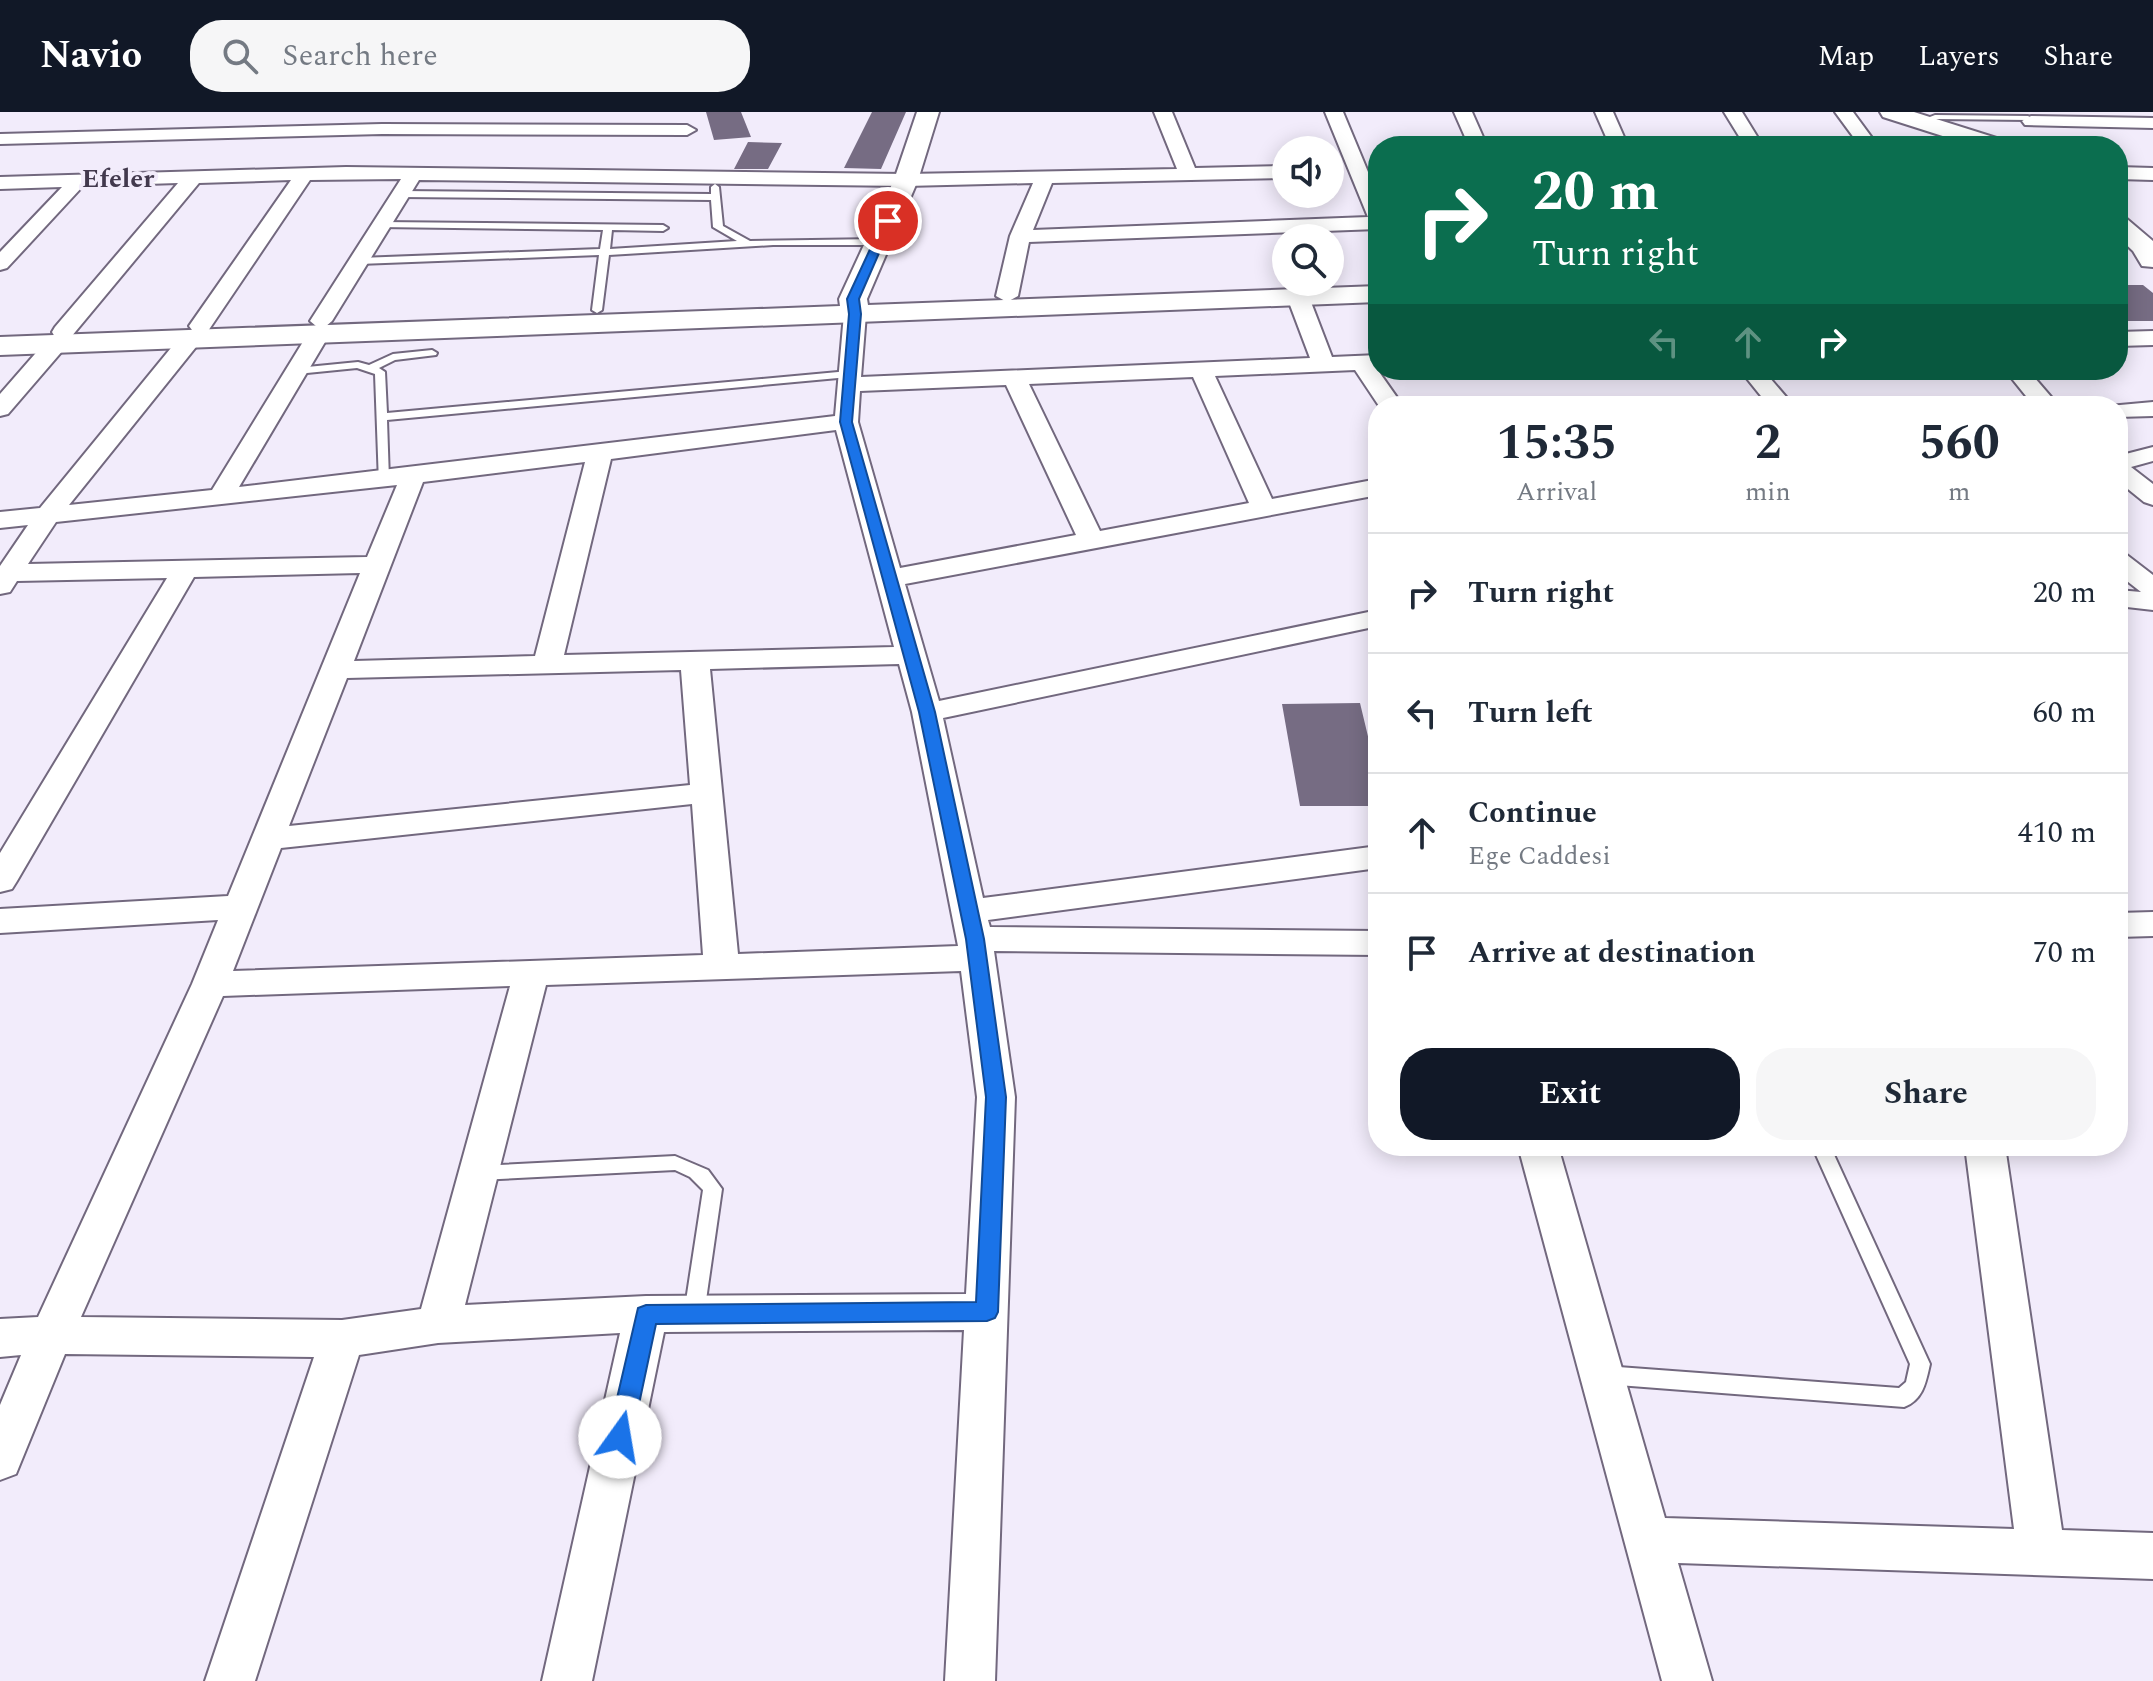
<!DOCTYPE html>
<style>
:root{--surface:#fff;--page:#f6f6f7;--text:#1f2937;--muted:#747a83;--line:#e0e1e3;--accent:#111827}
body{margin:0;font-family:Spectral,serif;background:var(--page);color:var(--text);height:100vh;display:flex;flex-direction:column;font-size:30px;white-space:nowrap}
*{box-sizing:border-box;margin:0}
p{font-size:26px;color:var(--muted)}
.icon{flex:none;width:44px;height:44px;fill:none;stroke:currentColor;stroke-width:2;stroke-linecap:round;stroke-linejoin:round}
.map{position:relative;flex:1;overflow:hidden}
.sheet{position:absolute;left:1368px;top:284px;width:760px;height:760px;display:flex;flex-direction:column;background:var(--surface);border-radius:32px;box-shadow:0 4px 20px #0003}
.sheet>*{flex:none}
.guide{position:absolute;left:1368px;top:24px;width:760px;height:244px;border-radius:32px;box-shadow:0 4px 20px #0003;background:#0b6e4f;color:#fff;overflow:hidden}
.fabs{position:absolute;left:1272px;top:24px;display:grid;gap:16px}
.fabs a{display:grid;place-items:center;width:72px;height:72px;border-radius:50%;background:var(--surface);box-shadow:0 4px 20px #0003;font-size:40px}
.pin{position:absolute;display:grid;place-items:center;width:68px;height:68px;color:#fff;margin:-34px;border:4px solid #fff;border-radius:50%;box-shadow:0 2px 8px #0007}
.me{position:absolute;width:88px;margin:-44px;rotate:13deg;stroke-linejoin:round;filter:drop-shadow(0 0 6px #0008)}
.turn{display:flex;align-items:center;gap:28px;height:168px;padding:0 32px;font-size:36px}
.turn .icon{width:104px;height:104px;stroke-width:2.5}
.turn b{display:block;font-size:56px;line-height:68px}
.lanes{display:flex;align-items:center;height:76px;padding:0 32px;background:#0003;justify-content:center;gap:40px;direction:ltr}
.lanes .off{opacity:.35}
.eta{display:flex;justify-content:space-evenly;align-items:center;height:136px;text-align:center}
.eta b{font-size:48px;font-weight:700;line-height:56px}
.cta{display:flex;gap:16px;margin-top:auto;padding:16px 32px}
.cta a{flex:1;height:92px;border-radius:32px;background:var(--accent);color:#fff;font-size:32px;font-weight:700;line-height:92px;text-align:center}
.cta a+a{background:var(--page);color:var(--text)}
ul{padding:0;list-style:none}
li{display:flex;align-items:center;gap:24px;height:120px;padding:0 32px;border-top:2px solid var(--line)}
li div{flex:1}
li b{display:block;font-size:30px}
li em{font-style:normal}
header{display:flex;align-items:center;gap:48px;box-sizing:border-box;height:112px;padding:0 40px;background:var(--accent);color:#fff}
header strong{font-size:38px}
nav{display:flex;gap:44px;margin-inline-start:auto;font-size:28px}
.search{width:560px;height:72px;background:var(--page);display:flex;align-items:center;gap:20px;box-sizing:border-box;padding:0 28px;border-radius:32px;color:var(--muted);font-size:30px}
.map>svg:first-child{display:block}
.building{fill:#766c83}
.lines{fill:none;stroke-linecap:round;stroke-linejoin:round}
.lane-casing{stroke:#72687e;stroke-width:4}
.street-casing{stroke:#72687e;stroke-width:4}
.secondary-casing{stroke:#72687e;stroke-width:4}
.lane{fill:#fff;fill-rule:evenodd}
.street{fill:#fff;fill-rule:evenodd}
.secondary{fill:#fff;fill-rule:evenodd}
.route{fill:#1a73e8;stroke:#114b97;stroke-width:2}
.labels{text-anchor:middle;stroke-width:8;stroke-linejoin:round;paint-order:stroke}
.far-district-label{font-size:26px;font-weight:bold;fill:#42394d;stroke:#f2ecfb}
</style>
<header>
<strong>Navio</strong>
<div class="search"><svg class="icon" aria-label="search" viewBox="0 0 24 24"><circle cx="10" cy="10" r="6"/><path d="M15 15l6 6"/></svg>Search here</div>
<nav><a>Map</a><a>Layers</a><a>Share</a></nav>
</header>
<div class="map">
<svg width="2153" height="1569" viewBox="0 0 2153 1569">
<rect width="100%" height="100%" fill="#f2ecfb"/>
<path class="building" d="M706,0h35l10,25 -37,3z
M872,0h34l-25,57 -37,-1z
M748,30l34,1 -14,26h-34z
M2118,173h25l10,8v28h-35z
M1360,591l18,75v28h-78l-18,-102z"/>
<g class="lines">
<g class="lane-casing">
<path id="lane" d="M1935,3l93,1 4,2 -4,2 -92,-1 -15,5 -4,-2z
M715,72l4,3 4,39 27,15 128,-2 5,3 -5,3h-105l-164,10 -7,55 -5,3 -5,-3 7,-55 -240,9 -5,-3 5,-3 241,-9 3,-19 -224,-3v-4l3,-1 281,3 5,3 -5,3 -51,-1 -2,19 127,-8 -24,-14 -2,-27 -310,-3 -4,-3 4,-3 310,3v-7z
M432,238l5,3 -1,2 -41,5 -16,8 6,4 2,41 462,-42 5,3 -5,3 -462,43 2,60 -2,3h-8l-4,-109 -18,-6 -60,6 -5,-3 5,-3 61,-6 11,3 24,-11z
M1812,1034h18l100,218c-4,18 -7,36 -26,43l-299,-23 -7,-3 -3,-6 3,-6 7,-3 294,22 7,-6 4,-18z
M675,1044l33,14 14,19 -18,125 -3,6 -7,3 -7,-3 -3,-6 19,-124 -13,-13 -15,-7 -196,10 -7,-2 -2,-5 2,-5 7,-2z"/>
</g>
<g class="street-casing">
<path id="street" d="M1154,0h18l23,56 91,-2v12l-234,5 -19,47 335,-13 -43,-105h18l35,84v33l-349,13 -11,54 -11,6 -11,-6 14,-60 23,-53 -127,3 -487,-6 -87,141 -7,6 6,5 -92,155 596,-71 9,-102 11,-6 11,6 -5,63 449,-19 -23,-61 11,-6 11,6 23,60 46,-2 -1,14 26,37h-24l-24,-36 -140,6 57,123 106,-20v16l-473,89 34,117 439,-91v16l-435,92 40,180 395,-52v22l-390,52 2,7 388,4v24l-384,-4 21,146 -20,584h-50l19,-351 -300,2 -72,349h-50l78,-348 -182,10 -79,12 -104,326h-50l109,-324 -249,-3 -49,120 -16,6v-75l21,-50 -21,2v-38l38,-2 154,-333 26,-64 -218,13v-24l228,-13 132,-323 -166,4 -177,304 -5,8 -12,3v-39l167,-275 -150,3 -7,11 -10,2v-28l28,-41 -28,3v-16l40,-4 144,-176 8,-2 -3,-4 102,-146 -92,3 -128,154h-16l-3,-5 3,-5 123,-144 -95,3 -76,82 -7,2v-18l62,-65 -62,2v-12l346,-10 560,7 271,-5zM401,67l-91,142 6,5 -7,6 -97,158 -143,15 131,-163 3,-5 -3,-4 8,-2 102,-151zM1193,265l56,126 -149,28 -71,-147zM1006,273l70,150 -176,33 -42,-146 2,-31zM836,318l58,217 -330,8 47,-196zM585,350l-50,194 -181,5 69,-179zM397,373l-30,72 -339,7 28,-42zM899,552l13,48 46,234 -220,8 -28,-285zM681,558l9,115 -401,41 58,-148zM692,692l11,151 -470,16 48,-123zM961,859l16,126 -11,197 -320,2 -181,9 81,-320zM510,874l-89,323 -79,11 -261,-3 142,-321z
M1454,0h18l15,34h-18z
M1595,0h18l15,34h-18z
M1724,0h18l21,34h-18z
M1835,0h18l25,34h-18z
M2031,4l122,2v10l-128,-3 -3,-4z
M382,12l305,1 9,5 -9,5 -305,-1 -382,10v-10z
M2118,55l35,1v12l-35,-1z
M2153,219v14l-35,1v-14z
M56,225l8,2 3,5 -3,5 -56,65 -8,2v-22l48,-55z
M1740,258h23l31,36h-25z
M2005,258h23l31,36h-25z
M2153,290v14l-35,1v-11h-9z
M2153,335v14l-22,6 22,17v21l-9,-3 -26,-21v-25z
M2118,441l9,2 26,20v35l-35,-4v-16l23,2 -23,-18z
M2153,800v24l-35,1v-24z
M1518,1034h40l107,372 349,11 -49,-383h40l57,384 91,3v46l-475,-16 34,118h-50z"/>
</g>
<g class="secondary-casing">
<path id="secondary" d="M917,0h22l-21,68 -51,119 1,6 510,-19v16l-1378,53v-18l840,-31 -1,-7 55,-119z
M1880,0h34l92,29 4,5h-36l-91,-29z
M2118,104l9,3 26,22v26l-11,-1 -9,-15 -15,-14z"/>
</g>
<use href="#lane" class="lane"/>
<use href="#street" class="street"/>
<use href="#secondary" class="secondary"/>
</g>
<path class="route" d="M884,107l9,2 -34,78 2,15 -9,108 83,290 49,227 22,158 -8,215 -3,6 -8,3 -331,3 -24,113 -4,7 -8,3 -9,-3 -3,-7 30,-129 8,-3 330,-3 10,-205 -20,-158 -47,-227 -79,-290 9,-108 -2,-15z"/>
<g class="labels">
<g class="far-district-label">
<text x="118" y="75">Efeler</text>
</g>
</g>
</svg>
<div class="fabs">
<a><svg class="icon" aria-label="sound" viewBox="0 0 24 24"><path d="M4 9h4l5-4v14l-5-4H4zM17 9q2 3 0 6"/></svg></a>
<a><svg class="icon" aria-label="search" viewBox="0 0 24 24"><circle cx="10" cy="10" r="6"/><path d="M15 15l6 6"/></svg></a>
</div>
<div class="pin" style="left:888px;top:109px;background:#d93025"><svg class="icon" aria-label="arrive" viewBox="0 0 24 24"><path d="M6 21V4h12l-3 4 3 4H6"/></svg></div>
<svg class="me" style="left:620px;top:1325px" viewBox="-20 -20 40 40"><circle r="19" fill="#fff"/><path d="M0-13L10 11 0 6-10 11z" fill="#1a73e8"/></svg>
<div class="guide">
<div class="turn"><svg class="icon" aria-label="right" viewBox="0 0 24 24"><path d="M7 20v-9h11M14 6l5 5-5 5"/></svg><div><b>20 m</b>Turn right</div></div>
<div class="lanes"><svg class="icon off" aria-label="left" viewBox="0 0 24 24"><path d="M17 20v-9H6M10 6l-5 5 5 5"/></svg><svg class="icon off" aria-label="ahead" viewBox="0 0 24 24"><path d="M12 20V5M6 11l6-6 6 6"/></svg><svg class="icon" aria-label="right" viewBox="0 0 24 24"><path d="M7 20v-9h11M14 6l5 5-5 5"/></svg></div>
</div>
<section class="sheet">
<div class="eta">
<div><b>15:35</b><p>Arrival</p></div>
<div><b>2</b><p>min</p></div>
<div><b>560</b><p>m</p></div>
</div>
<ul>
<li><svg class="icon" aria-label="right" viewBox="0 0 24 24"><path d="M7 20v-9h11M14 6l5 5-5 5"/></svg><div><b>Turn right</b></div><em>20 m</em></li>
<li><svg class="icon" aria-label="left" viewBox="0 0 24 24"><path d="M17 20v-9H6M10 6l-5 5 5 5"/></svg><div><b>Turn left</b></div><em>60 m</em></li>
<li><svg class="icon" aria-label="ahead" viewBox="0 0 24 24"><path d="M12 20V5M6 11l6-6 6 6"/></svg><div><b>Continue</b><p>Ege Caddesi</p></div><em>410 m</em></li>
<li><svg class="icon" aria-label="arrive" viewBox="0 0 24 24"><path d="M6 21V4h12l-3 4 3 4H6"/></svg><div><b>Arrive at destination</b></div><em>70 m</em></li>
</ul>
<div class="cta"><a>Exit</a><a>Share</a></div>
</section>
</div>
